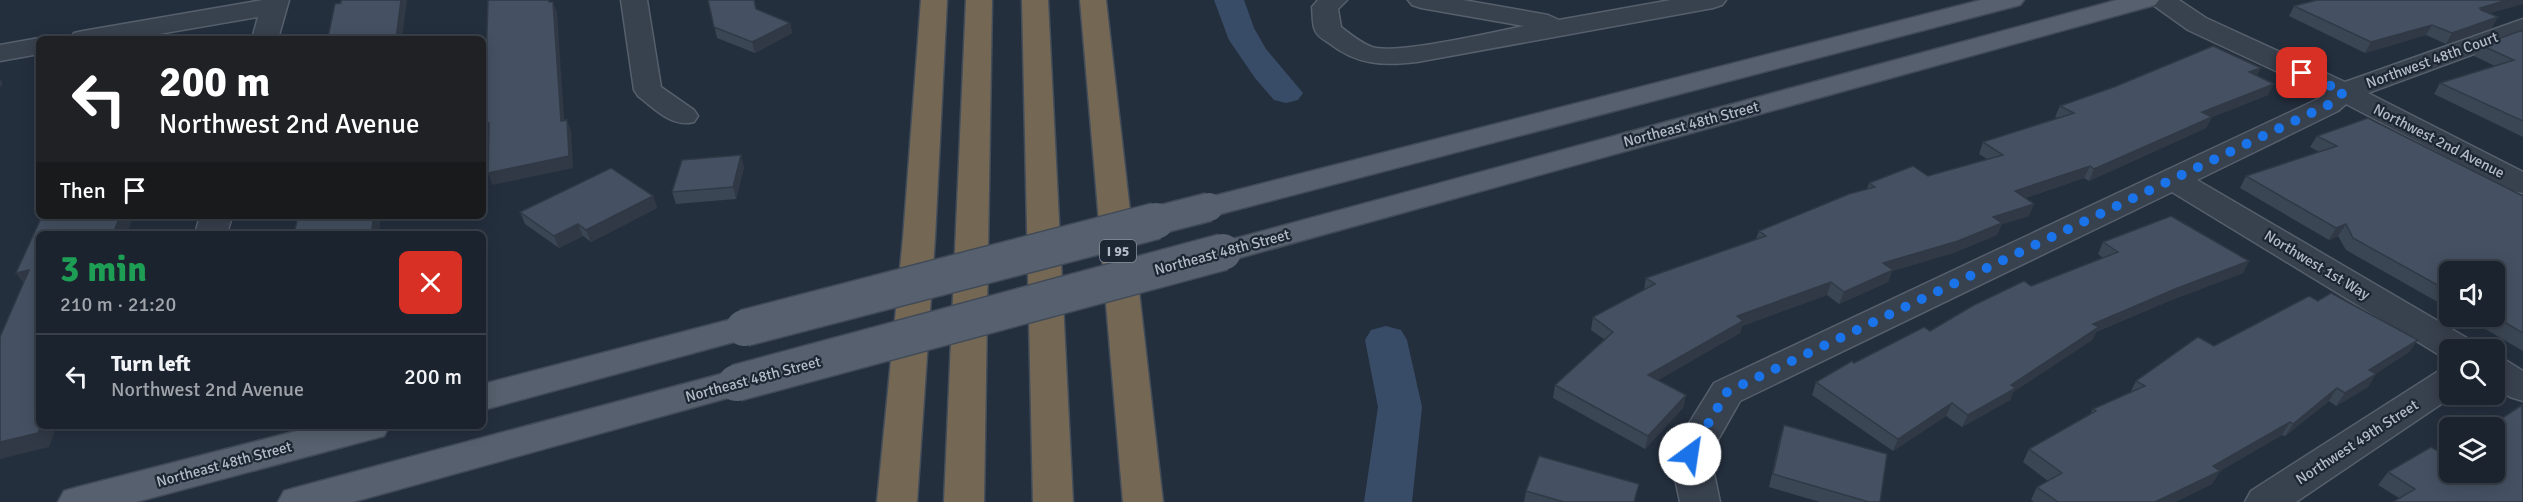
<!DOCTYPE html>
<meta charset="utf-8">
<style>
:root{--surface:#1b232e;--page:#282f3a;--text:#f1f3f6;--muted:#a0a4aa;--line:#39404a}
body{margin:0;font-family:Signika,sans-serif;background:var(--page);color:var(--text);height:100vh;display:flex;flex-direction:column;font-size:22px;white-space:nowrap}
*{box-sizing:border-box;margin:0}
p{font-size:20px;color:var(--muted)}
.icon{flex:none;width:33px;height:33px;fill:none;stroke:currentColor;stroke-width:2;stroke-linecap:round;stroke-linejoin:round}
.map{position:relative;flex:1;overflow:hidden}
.sheet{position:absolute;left:36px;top:231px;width:450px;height:198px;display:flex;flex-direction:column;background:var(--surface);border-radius:9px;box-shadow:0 3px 15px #0003,0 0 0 2px var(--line)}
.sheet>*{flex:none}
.hud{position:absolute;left:36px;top:36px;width:450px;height:183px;border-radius:9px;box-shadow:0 3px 15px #0003,0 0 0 2px var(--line);background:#202124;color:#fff;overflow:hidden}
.tools{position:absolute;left:2439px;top:261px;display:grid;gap:12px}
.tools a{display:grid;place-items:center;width:66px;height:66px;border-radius:9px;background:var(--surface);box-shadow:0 3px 15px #0003,0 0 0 2px var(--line);font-size:30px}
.pin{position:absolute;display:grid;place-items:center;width:51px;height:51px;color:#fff;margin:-26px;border-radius:12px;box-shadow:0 3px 9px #0006}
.me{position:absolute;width:66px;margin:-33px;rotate:31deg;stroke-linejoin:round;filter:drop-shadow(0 0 4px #0008)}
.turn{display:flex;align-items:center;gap:21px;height:126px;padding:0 24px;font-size:27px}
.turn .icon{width:78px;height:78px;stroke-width:2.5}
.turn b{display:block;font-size:42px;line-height:51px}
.then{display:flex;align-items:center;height:57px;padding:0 24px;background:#0003;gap:12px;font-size:22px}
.round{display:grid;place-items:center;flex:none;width:63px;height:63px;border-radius:9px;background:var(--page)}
.summary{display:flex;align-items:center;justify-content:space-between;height:102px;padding:0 24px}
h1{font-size:36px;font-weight:700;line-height:45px;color:#1e9e55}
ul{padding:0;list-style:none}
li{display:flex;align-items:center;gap:18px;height:84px;padding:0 24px;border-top:2px solid var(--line)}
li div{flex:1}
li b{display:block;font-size:22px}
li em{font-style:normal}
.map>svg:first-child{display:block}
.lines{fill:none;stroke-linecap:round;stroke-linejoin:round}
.canal{fill:#394c67;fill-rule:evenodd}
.minor-casing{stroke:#565f6c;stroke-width:3}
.major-casing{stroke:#414a57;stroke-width:3}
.highway-casing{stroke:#434c59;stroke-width:3}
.minor{fill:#38414e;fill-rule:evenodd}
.major{fill:#56606e;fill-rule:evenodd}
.highway{fill:#746855;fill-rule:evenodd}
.major-bridge-far1-casing{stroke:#414a57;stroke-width:31;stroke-linecap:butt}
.major-bridge-casing{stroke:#414a57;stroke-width:39;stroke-linecap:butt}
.major-bridge-far1{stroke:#56606e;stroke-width:28}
.major-bridge{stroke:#56606e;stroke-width:36}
.wall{fill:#3b4654}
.shaded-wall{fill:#303945}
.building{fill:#455162;stroke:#303945;stroke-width:1.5}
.route{stroke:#1a73e8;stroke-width:10;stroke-dasharray:0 18}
.labels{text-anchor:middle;stroke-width:4.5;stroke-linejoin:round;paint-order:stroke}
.shield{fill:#1d2633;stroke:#878f9c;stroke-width:1.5}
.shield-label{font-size:14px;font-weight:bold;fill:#b4bcc9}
.street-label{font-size:15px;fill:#b4bcc9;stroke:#1d2633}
</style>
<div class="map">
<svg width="2523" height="502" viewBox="0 0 2523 502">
<rect width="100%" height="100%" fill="#242f3e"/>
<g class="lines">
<path class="canal" d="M1214,0h30l10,28 12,21 37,44 -5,7 -12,3 -12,-3 -19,-22 -26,-38z
M1386,326l15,4 6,10 15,67 -10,95h-48l14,-95 -13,-67 6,-10z"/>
<g class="minor-casing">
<path id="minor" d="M263,0h26l-11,39h-26l6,-22 -128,22h-60l4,-6 9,-2z
M621,0h26l14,87 33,23 4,6 -4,6c-22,6 -39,-13 -56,-26l-4,-6z
M1318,0h29l-9,9 3,18c9,7 20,16 31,20 24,8 122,-15 152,-21l-103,-18 -9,-3 -4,-5h55l85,15 11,5 112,-20h55l-4,5 -9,3 -296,54c-34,4 -60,3 -88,-19 -5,-3 -12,-7 -14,-13 -3,-6 -2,-16 -3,-23z
M2149,0h30l27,18 139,64 178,-63v17l-155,57 155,79v21l-11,-2 -166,-87 -8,7 -141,69 275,161 5,9h-27v9h-4l-274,-167 -432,209 -30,53 10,48h-40l-10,-48 44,-71 604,-284 7,-5 -137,-64 -35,-25z
M39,38l4,1h-4v15l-39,7v-16z
M200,216h32l-5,18h-32z
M2494,358l13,3 16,10v30l-13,-4 -16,-10z
M2450,368v26h6l-160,108h-51l6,-11 186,-119z"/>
</g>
<g class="major-casing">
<path id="major" d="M1981,0h43l-4,5 -800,209 -11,2 -11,-2 -5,-7 5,-7z
M2117,0h42l-4,5 -920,254 -12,3 -12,-3 -5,-7 5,-7z
M744,316l12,4 6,8 -6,8 -273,74v-26z
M736,370l13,4 6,9 -6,9 -396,110h-75l6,-11 14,-4z
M316,426h73l-5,10 -248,66h-78l6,-11 14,-4z"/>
</g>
<g class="highway-casing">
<path id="highway" d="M921,0h26l-12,238 -18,264h-40l26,-264z
M966,0h26l-8,502h-40z
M1022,0h26l25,502h-40z
M1080,0h26l57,502h-40z"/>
</g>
<use href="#minor" class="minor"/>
<use href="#major" class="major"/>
<use href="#highway" class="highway"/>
<g class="major-bridge-far1-casing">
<path id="major-bridge-far1" d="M1150,222l59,-15"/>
</g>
<g class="major-bridge-casing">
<path id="major-bridge" d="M744,328l412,-107
M736,383l487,-131"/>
</g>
<use href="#major-bridge-far1" class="major-bridge-far1"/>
<use href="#major-bridge" class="major-bridge"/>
</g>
<path class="wall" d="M708,0l48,9 34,14 2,10 -37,20 -38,-15z
M2523,4l-34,9 3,15 -46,16 -20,-9 -61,18 -76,-37 5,-10z
M2523,30v107l-89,-43 6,-11 55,-17 -21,-10 7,-11z
M2257,76l11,19 -56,22 -6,11 -117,53 -5,-3 -59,20 4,18 -27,8 -5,11 -44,18 -61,18 -4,11 -49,22 -12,-9 -85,31 -2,7 -82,47 28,15 -3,13 -38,41 -92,-51 2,-13 50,-45 -14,-10 2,-13 51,-27 2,-12 110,-39 3,-8 108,-42 2,-6 59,-7 59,-17 -8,-5 4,-12 75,-24 -3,-1 5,-11z
M2317,136l206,60v155l-60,-35h31l-44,-44v37l-104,-59 -8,-14 -9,4 -89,-52 6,-12 73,-24 -9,-5z
M744,167l-8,32 -60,5 -4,-12z
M653,196l4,12 -66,34 -8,-6 -24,12 -34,-24 -5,-12z
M2103,242l146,19 -6,12 -74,28 -73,31 -4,8 -79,52 -3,8 -48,27 -16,-11 -53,35 -81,-56 4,-13 38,-19 76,-32 101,-45 72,-28 -5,-4z
M2214,346l195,6 -34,22 -7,13 -32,19 -7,-5 -44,35 -3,-1 -62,36 -8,13 -37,18h-141l-3,-2 6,-13 11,-6 -25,-19 6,-13 61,-35 3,-5 37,-16 6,-12z
M1784,425l96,77h-60l-51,-15 11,-49z
M2445,455l78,47 -124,-4 -21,-13 10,-13z
M1526,491l109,11h-111z"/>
<path class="shaded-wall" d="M401,0h6l-5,39h-6z
M2507,0h16v4l-44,12 1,-8z
M553,2l4,10 8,120 -4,-11z
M2498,17l-6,11 -46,16 6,-11z
M790,23l2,10 -37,20 -3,-11z
M2432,25l-6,10 -61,18 6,-11z
M2261,68l-6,11 -6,-7z
M0,79l3,4 -3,5z
M2274,84l-6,11 -56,22 -6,11 -117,53 5,-12 108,-57z
M567,120l4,11 2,37 -81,17 -4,-12z
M489,123l4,12 -8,1 -2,-4v-8z
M741,155l3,12 -8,32 -3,-12z
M2090,166l-6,12 -74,25 5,-12z
M653,196l4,12 -66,34 -5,-12z
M2034,204l-5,12 -27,8 -5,11 -44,18 -61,18 -4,11 -49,22 5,-12 39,-29 110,-46z
M120,216h14l-7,18h-14z
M374,216h7l-2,18h-8z
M578,224l5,12 -24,12 -5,-12z
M2346,224l-8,12 -9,4 7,-12z
M2249,261l-6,12 -74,28 -73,31 -4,8 -79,52 -3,8 -48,27 6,-12 43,-30 82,-61 82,-35z
M29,270l-3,17 -10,-14z
M1831,282l-4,13 -85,31 -2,7 -95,55 3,-13 89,-59z
M2418,340l-9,12 -48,31 8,-13z
M2376,374l-8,13 -32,19 9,-13z
M2337,388l-8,13 -44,35 8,-12z
M1686,395l-3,13 -38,41 3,-13z
M1952,403l-6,13 -53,35 5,-12z
M2290,422l-8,13 -67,39 5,-3 -8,13 -37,18h-20l58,-36z
M41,426h16l-8,21 -49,12v-17z"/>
<path class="building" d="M341,0h60l-5,39h-64v-3l-4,1 7,-33 6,-1z
M488,0h61v2h4l8,119 6,-1 2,36 -81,17 1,-50 -6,1v-61l3,-1z
M708,0h46l2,9 34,14 -38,19 -38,-15z
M2317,0h190l-27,8 3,1 -2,1 17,7 -46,16 -20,-8 -61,17 -77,-36z
M2523,30v91l-83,-38 74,-23 -33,-15z
M2213,46l48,22 -12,4 25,12 -72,28 10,5 -118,52 -4,-3 -75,25 19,13 -41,13 9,6 -44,18 -75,22 10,7 -49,22 -13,-10 -94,34 6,5 -95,54 38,20 -38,41 -93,-51 58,-53 -20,-15 62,-33 -9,-6 120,-42 -7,-5 90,-37 26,-7 -6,-4 44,-17 15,10 75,-21 -20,-13 91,-29 -14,-7 54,-19z
M2368,118l155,78v137l-29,-17v-44h-44v20l-97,-54 -7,-14 -10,4 -90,-52 91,-30 -20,-10z
M741,155l-8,32 -61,5 10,-32z
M611,168l42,28 -67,34 -8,-6 -24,12 -34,-24z
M42,216h78l-7,18h-74v192h2l-3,7 -38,9v-105l29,-67 -13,3z
M298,216h76l-3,18h-77z
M2171,216l78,45 -74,28 -82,35 6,3 -88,58 5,3 -48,27 -16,-12 -54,36 -82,-57 36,-21 2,2 70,-36 6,4 44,-26 50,-24 7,5 87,-34 -15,-10z
M2331,293l87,47 -49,30 7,4 -31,19 -8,-5 -44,36 -3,-2 -77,44 7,5 -65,31h-97l-21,-15 25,-14 -33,-24 67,-38 -3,-2 52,-23 -9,-5 62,-44 16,9 95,-50 9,5z
M2522,405l1,97h-130l22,-13 -27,-17 43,-25 14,8 5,-3v20h44v-44h-7z
M1784,425l103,29 -7,48h-11l-96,-28z
M1539,456l100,28 -5,18h-70l-38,-11z"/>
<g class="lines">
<path class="route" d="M1690,454l37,-62 601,-287 16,-13 -42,-19"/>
</g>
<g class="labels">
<rect class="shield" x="1100" y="240" width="36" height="22" rx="4.5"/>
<g class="shield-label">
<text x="1118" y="256">I 95</text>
</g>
<g class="street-label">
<text transform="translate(2432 60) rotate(-20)" y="5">Northwest 48th Court</text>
<text transform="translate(1691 124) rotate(-15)" y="5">Northeast 48th Street</text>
<text transform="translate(2439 141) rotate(27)" y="5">Northwest 2nd Avenue</text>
<text transform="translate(1222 252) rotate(-15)" y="5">Northeast 48th Street</text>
<text transform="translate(2317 265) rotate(31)" y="5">Northwest 1st Way</text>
<text transform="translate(753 379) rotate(-15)" y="5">Northeast 48th Street</text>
<text transform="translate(2357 442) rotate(-33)" y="5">Northwest 49th Street</text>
<text transform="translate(224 464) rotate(-15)" y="5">Northeast 48th Street</text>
</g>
</g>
</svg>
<div class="tools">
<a><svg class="icon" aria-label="sound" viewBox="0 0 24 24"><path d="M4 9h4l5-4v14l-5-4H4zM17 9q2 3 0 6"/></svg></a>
<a><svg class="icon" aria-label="search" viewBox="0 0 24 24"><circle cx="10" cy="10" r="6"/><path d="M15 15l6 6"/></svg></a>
<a><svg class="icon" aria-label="layers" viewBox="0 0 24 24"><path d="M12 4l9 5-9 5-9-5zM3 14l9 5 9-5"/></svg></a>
</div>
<div class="pin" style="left:2302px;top:73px;background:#d93025"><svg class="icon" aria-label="arrive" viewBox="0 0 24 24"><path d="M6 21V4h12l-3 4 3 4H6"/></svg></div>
<svg class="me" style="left:1690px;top:454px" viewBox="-20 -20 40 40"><circle r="19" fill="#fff"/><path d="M0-13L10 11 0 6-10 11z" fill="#1a73e8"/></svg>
<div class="hud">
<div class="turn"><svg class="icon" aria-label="left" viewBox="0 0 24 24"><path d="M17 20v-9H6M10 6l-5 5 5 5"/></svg><div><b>200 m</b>Northwest 2nd Avenue</div></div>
<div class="then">Then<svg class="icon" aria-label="arrive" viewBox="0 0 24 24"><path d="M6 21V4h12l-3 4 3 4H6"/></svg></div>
</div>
<section class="sheet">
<div class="summary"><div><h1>3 min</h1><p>210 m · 21:20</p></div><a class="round" style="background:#d93025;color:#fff"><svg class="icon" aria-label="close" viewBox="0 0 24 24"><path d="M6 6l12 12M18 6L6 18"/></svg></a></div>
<ul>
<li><svg class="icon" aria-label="left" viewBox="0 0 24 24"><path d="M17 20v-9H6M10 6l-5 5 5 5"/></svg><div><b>Turn left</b><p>Northwest 2nd Avenue</p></div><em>200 m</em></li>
</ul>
</section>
</div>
